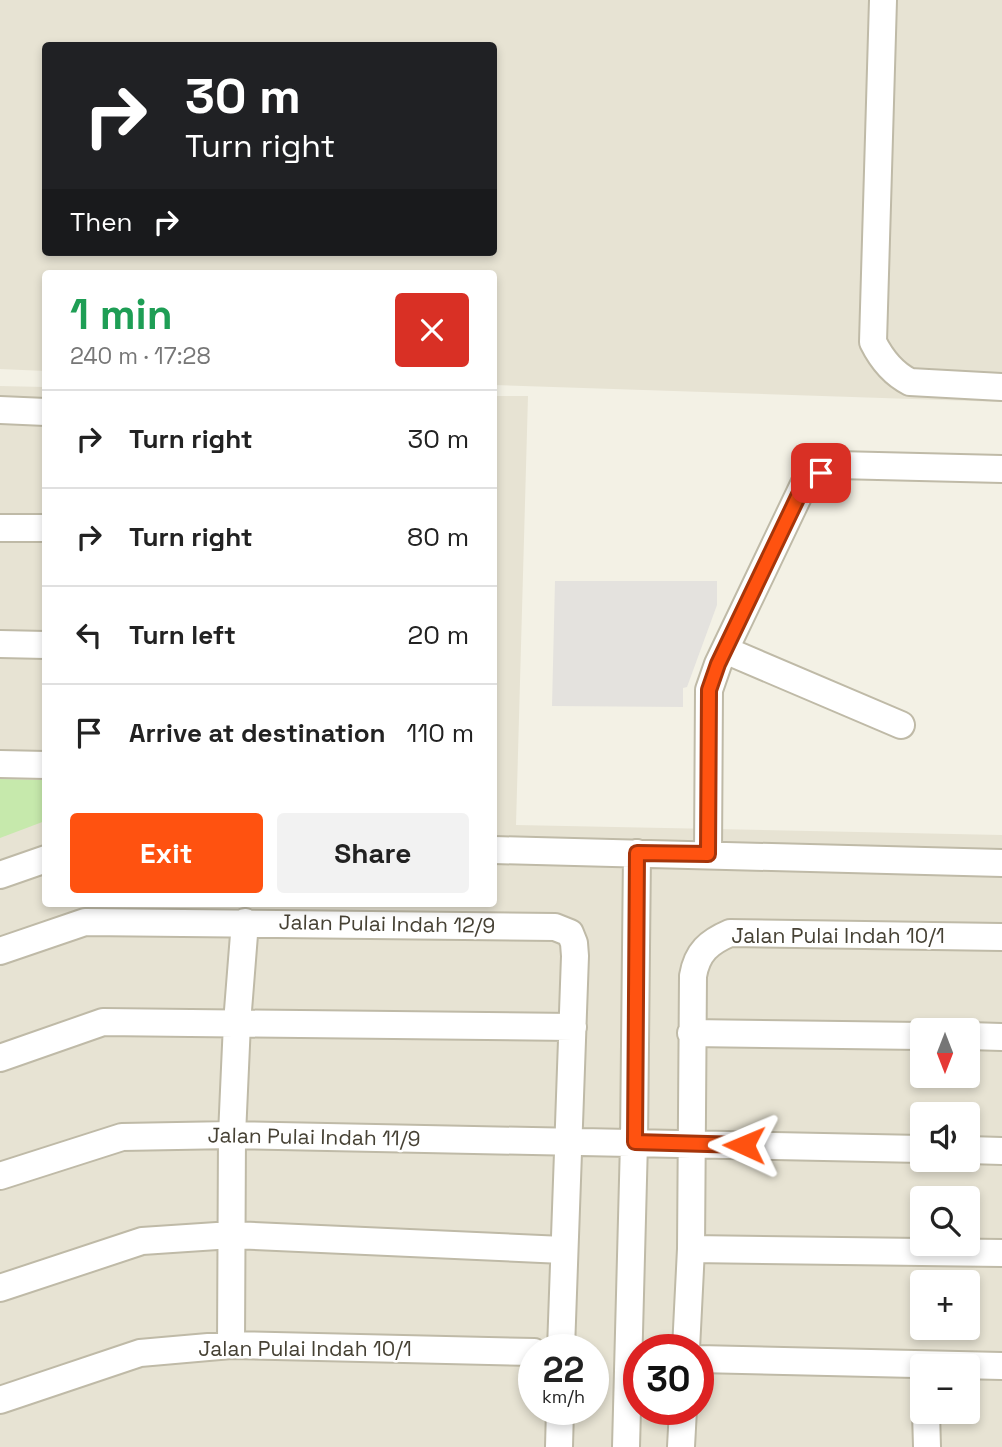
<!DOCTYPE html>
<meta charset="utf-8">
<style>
:root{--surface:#fff;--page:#f2f2f2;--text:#222;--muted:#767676;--line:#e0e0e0;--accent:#ff5210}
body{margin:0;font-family:"Space Grotesk",sans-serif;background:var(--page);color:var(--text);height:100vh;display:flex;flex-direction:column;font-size:26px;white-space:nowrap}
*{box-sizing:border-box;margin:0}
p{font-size:23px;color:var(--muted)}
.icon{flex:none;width:38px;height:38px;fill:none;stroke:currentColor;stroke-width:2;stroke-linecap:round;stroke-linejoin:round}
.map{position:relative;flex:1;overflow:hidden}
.panel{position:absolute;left:42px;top:270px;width:455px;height:637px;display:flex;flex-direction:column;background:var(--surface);border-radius:7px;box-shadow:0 4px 10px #0003}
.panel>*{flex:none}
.top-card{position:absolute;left:42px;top:42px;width:455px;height:214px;border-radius:7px;box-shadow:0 4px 10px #0003;background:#202124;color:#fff;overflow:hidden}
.needle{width:46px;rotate:180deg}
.fabs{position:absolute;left:910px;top:1018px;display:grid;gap:14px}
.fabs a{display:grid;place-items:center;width:70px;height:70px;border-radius:7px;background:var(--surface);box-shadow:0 4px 10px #0003;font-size:35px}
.speed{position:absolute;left:518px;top:1334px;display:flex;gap:14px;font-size:35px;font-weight:700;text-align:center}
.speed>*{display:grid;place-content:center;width:91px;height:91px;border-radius:50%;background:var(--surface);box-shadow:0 4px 10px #0003;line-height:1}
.speed small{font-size:18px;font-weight:400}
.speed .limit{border:10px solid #d22;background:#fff;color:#111}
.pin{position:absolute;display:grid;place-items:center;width:60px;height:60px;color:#fff;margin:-30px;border-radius:14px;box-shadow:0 4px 10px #0006}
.me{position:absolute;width:77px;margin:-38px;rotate:271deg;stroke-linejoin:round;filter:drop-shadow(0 0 5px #0008)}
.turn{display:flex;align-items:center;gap:24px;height:147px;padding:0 28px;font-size:32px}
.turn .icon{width:91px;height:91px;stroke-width:2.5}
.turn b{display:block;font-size:49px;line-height:60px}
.then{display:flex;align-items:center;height:66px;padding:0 28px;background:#0003;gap:14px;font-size:26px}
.round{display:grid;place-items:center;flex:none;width:74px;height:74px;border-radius:7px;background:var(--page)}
.head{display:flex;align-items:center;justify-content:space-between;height:119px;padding:0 28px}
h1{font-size:42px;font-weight:700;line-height:52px;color:#1e9e55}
.primary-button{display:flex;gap:14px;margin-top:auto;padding:14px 28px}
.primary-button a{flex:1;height:80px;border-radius:7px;background:var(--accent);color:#fff;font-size:28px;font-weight:700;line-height:80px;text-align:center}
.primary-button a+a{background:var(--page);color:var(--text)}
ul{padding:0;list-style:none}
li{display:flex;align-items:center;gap:21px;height:98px;padding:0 28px;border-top:2px solid var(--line)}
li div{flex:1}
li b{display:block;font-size:26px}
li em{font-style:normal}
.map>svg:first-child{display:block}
.residential{fill:#e7e3d3;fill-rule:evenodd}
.green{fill:#c6e9ac}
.parking{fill:#e4e2de}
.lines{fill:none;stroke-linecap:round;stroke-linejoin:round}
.minor-casing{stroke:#bfbaa7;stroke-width:30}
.minor{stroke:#fff;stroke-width:26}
.route-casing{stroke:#a6350a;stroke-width:18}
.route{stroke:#ff5210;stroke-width:12}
.labels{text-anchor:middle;stroke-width:5;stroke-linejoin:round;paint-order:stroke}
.street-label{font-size:21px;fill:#464134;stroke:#fff}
</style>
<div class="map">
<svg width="1002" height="1447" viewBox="0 0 1002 1447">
<rect width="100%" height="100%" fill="#f3f1e5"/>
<path class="residential" d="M0,0h1002v402l-508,-17v-112h-448l-1,98 -45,-2zM46,46h448v206h-448z
M0,386l45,1 1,516h448v-507h34l-12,429 486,10v612h-1002zM922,1031h46v45h-46zM922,1115h46v45h-46zM922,1199h46v45h-46zM922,1283h46v45h-46zM534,1349h59v60h-59zM639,1349h59v60h-59zM922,1367h46v45h-46z"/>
<path class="green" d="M0,779l45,1v41l-45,17z"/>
<path class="parking" d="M555,581h162v24l-30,82 -4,1v19l-131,-1z"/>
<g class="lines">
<g class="minor-casing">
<path id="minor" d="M883,0l-10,342c8,16 21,32 37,40l92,5
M0,410l46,2
M0,528h46
M0,644l46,1
M725,650l176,75
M0,764l46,1
M494,850l508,13
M708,854l1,-164 9,-26 88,-184 31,-15 165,4
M0,875l46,-16
M0,951l85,-29 470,5 15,6 4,10 1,13 -14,393
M691,1033l231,3
M968,1036l34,1
M0,1058l103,-36 470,5
M968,1150l34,1
M0,1176l122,-39 110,-2 690,14
M691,1249l311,4
M0,1288l142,-47 90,-6 331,15
M231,1345l1,-210 5,-112 8,-101
M686,1349l5,-100 2,-273c4,-24 16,-34 37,-43l272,4
M698,1359l304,7
M0,1400l140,-47 91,-8 303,7
M926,1412l1,35
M559,1447l1,-38
M626,1447l8,-305 3,-289
M681,1447l2,-38"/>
</g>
<use href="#minor" class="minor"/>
</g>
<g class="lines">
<g class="route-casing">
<path id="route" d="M744,1145l-109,-3 2,-289 71,1 1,-164 9,-26 88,-184 15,-7"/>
</g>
<use href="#route" class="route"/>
</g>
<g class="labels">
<g class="street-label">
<text transform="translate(387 924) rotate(1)" y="7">Jalan Pulai Indah 12/9</text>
<text x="838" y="943">Jalan Pulai Indah 10/1</text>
<text transform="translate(314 1137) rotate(1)" y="7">Jalan Pulai Indah 11/9</text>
<text x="305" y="1356">Jalan Pulai Indah 10/1</text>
</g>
</g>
</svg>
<div class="fabs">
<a><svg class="needle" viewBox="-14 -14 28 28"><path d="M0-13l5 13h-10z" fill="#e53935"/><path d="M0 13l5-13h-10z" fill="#767676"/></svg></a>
<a><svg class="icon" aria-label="sound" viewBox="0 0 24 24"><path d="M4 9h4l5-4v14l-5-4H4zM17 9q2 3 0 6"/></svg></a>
<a><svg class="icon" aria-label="search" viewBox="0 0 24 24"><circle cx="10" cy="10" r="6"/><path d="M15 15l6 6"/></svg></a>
<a>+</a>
<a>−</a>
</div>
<div class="speed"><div>22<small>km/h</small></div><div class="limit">30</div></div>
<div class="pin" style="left:821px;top:473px;background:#d93025"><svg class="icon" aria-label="arrive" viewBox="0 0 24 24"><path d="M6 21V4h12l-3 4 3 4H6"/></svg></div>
<svg class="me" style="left:744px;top:1145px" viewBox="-20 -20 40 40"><path d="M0-17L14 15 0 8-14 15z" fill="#ff5210" stroke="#fff" stroke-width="4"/></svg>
<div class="top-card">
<div class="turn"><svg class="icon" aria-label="right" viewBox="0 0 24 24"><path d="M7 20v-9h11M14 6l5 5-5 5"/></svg><div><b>30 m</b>Turn right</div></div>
<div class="then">Then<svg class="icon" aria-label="right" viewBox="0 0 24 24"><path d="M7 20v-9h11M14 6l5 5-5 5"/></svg></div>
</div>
<section class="panel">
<div class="head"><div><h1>1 min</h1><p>240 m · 17:28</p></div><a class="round" style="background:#d93025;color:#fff"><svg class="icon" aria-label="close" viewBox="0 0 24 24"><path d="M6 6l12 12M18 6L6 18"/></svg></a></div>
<ul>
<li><svg class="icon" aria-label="right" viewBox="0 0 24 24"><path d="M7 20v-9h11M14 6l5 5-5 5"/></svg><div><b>Turn right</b></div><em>30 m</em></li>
<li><svg class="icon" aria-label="right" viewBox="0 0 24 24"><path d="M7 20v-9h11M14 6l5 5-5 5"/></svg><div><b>Turn right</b></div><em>80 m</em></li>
<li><svg class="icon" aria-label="left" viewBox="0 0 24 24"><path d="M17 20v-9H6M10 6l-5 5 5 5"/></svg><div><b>Turn left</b></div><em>20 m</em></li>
<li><svg class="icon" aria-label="arrive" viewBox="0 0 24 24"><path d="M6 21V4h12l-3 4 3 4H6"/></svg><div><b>Arrive at destination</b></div><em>110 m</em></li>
</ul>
<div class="primary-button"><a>Exit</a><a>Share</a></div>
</section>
</div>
